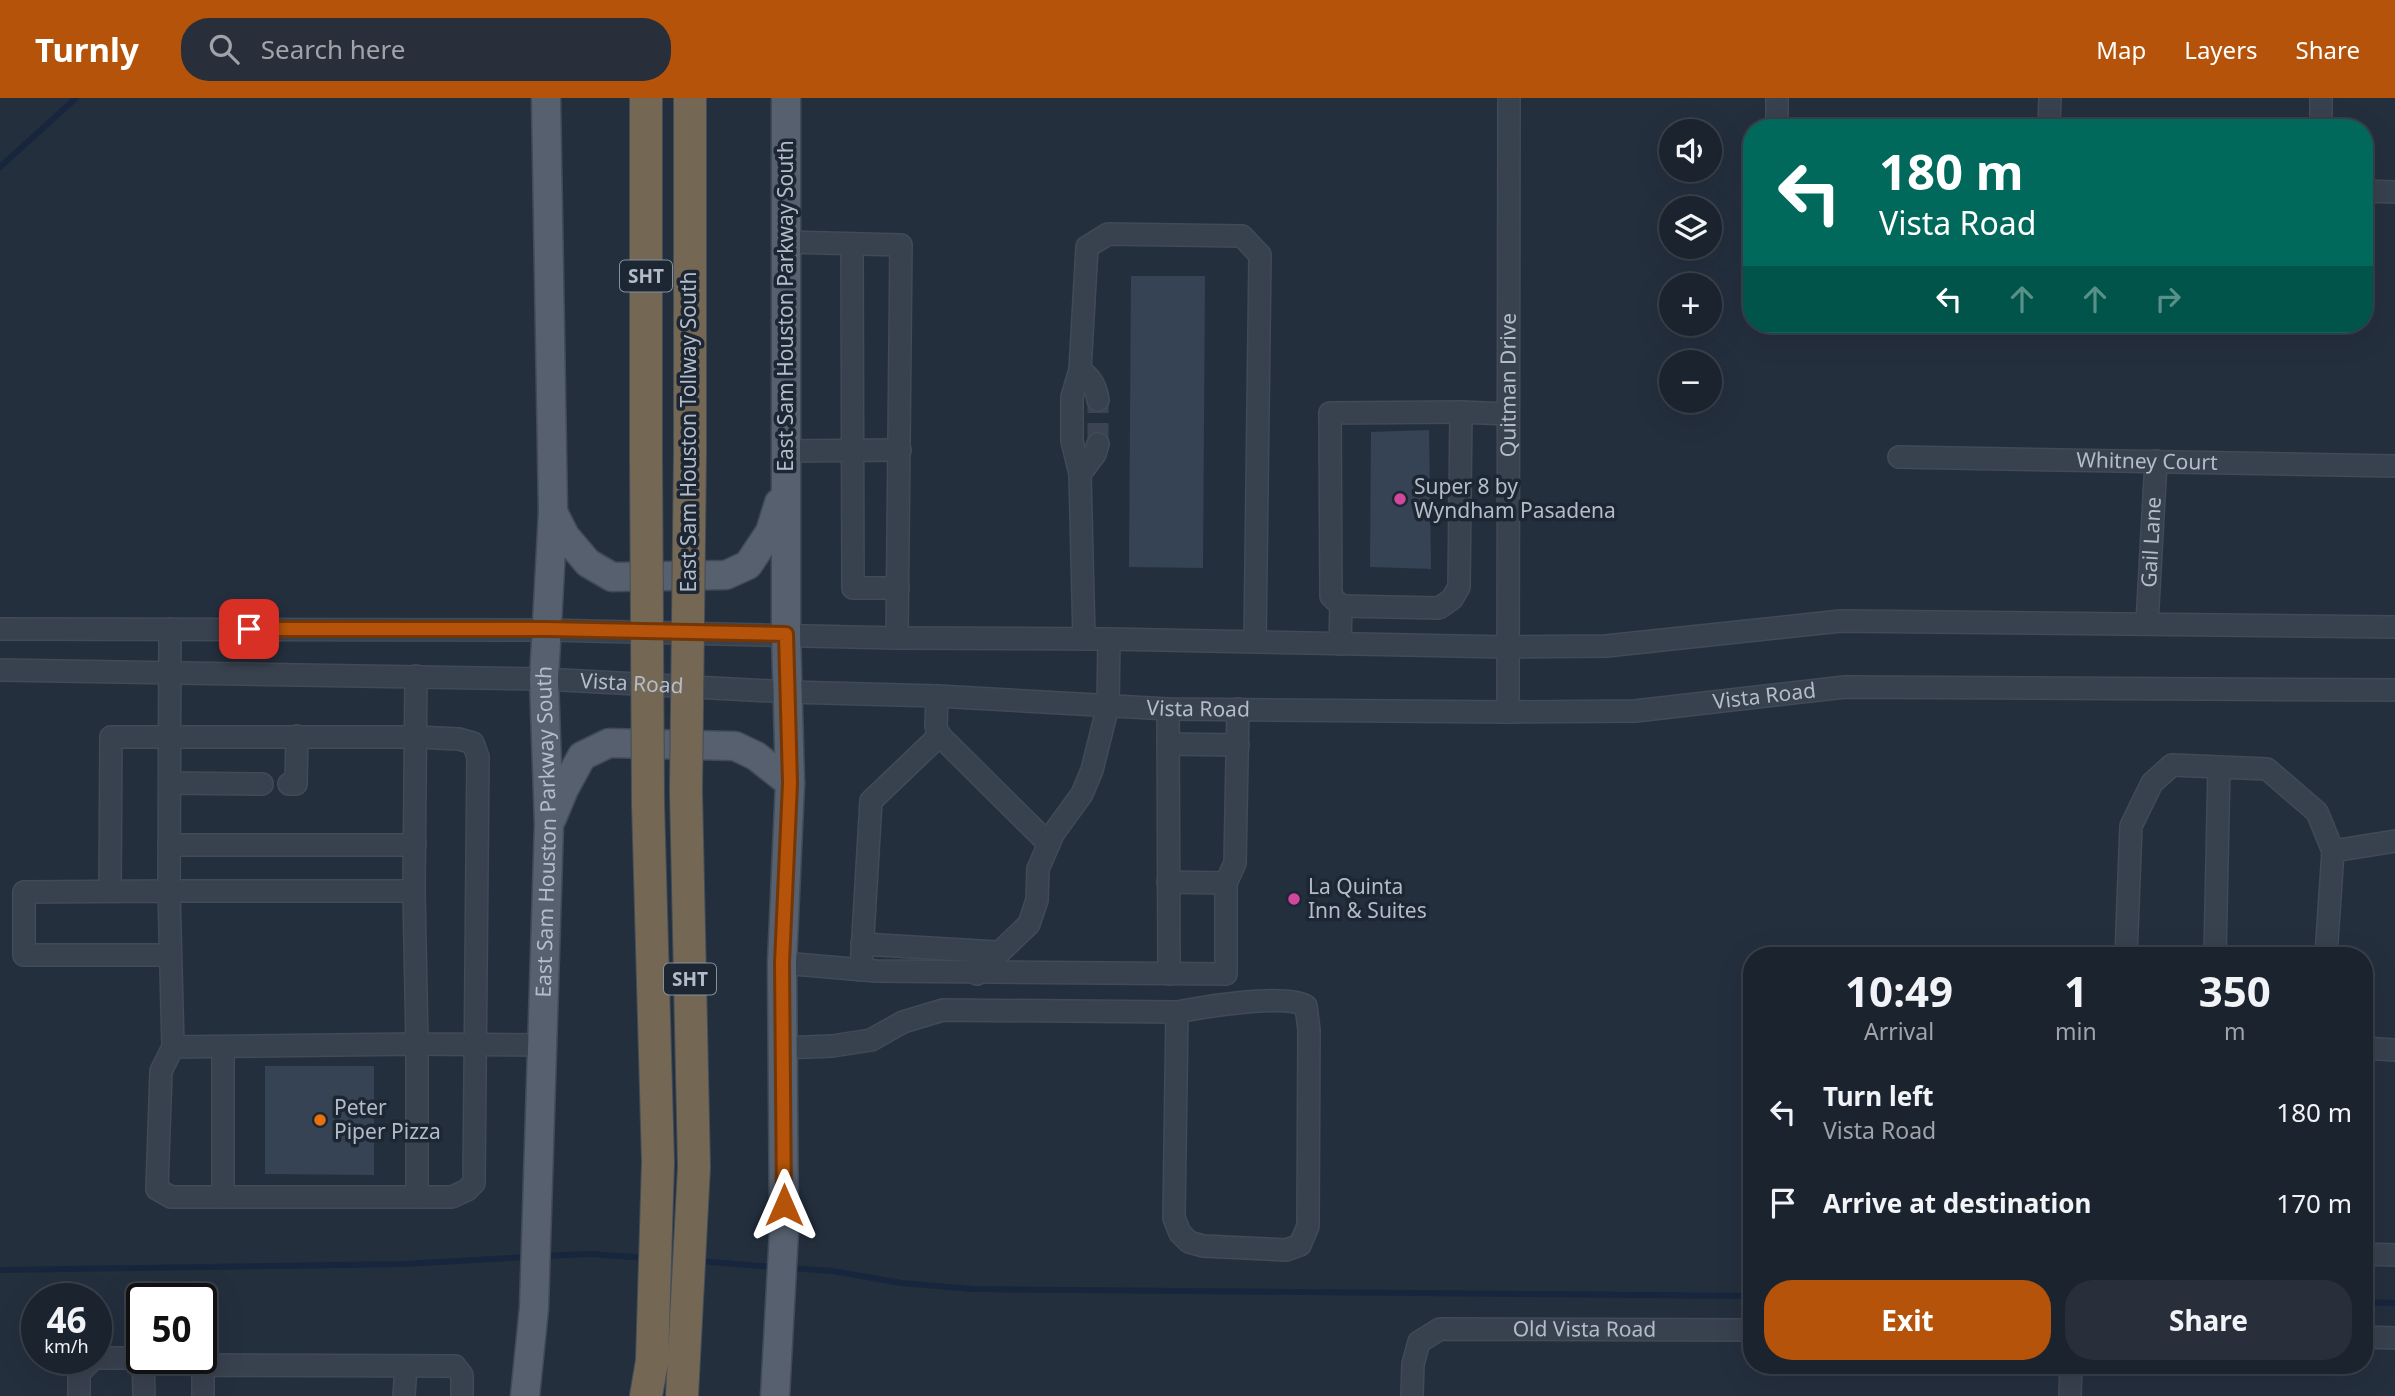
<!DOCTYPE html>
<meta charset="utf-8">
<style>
:root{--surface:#1b232e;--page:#282f3a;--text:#f1f3f6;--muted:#a0a4aa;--line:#39404a;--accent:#b45309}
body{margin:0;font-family:"Noto Sans",sans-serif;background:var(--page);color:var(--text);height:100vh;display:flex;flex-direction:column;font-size:26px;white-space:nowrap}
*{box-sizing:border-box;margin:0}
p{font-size:23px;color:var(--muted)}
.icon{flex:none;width:38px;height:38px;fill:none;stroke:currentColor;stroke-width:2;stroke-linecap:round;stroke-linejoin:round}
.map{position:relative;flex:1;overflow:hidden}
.side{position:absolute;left:1743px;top:849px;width:630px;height:427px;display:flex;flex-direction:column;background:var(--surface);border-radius:28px;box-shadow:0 7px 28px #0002,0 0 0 2px var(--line)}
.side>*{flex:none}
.banner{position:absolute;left:1743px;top:21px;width:630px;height:214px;border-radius:28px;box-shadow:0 7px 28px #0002,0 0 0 2px var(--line);background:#00695c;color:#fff;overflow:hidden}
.tools{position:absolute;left:1659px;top:21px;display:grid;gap:14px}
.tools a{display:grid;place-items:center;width:63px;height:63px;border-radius:50%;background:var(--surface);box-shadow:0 7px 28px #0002,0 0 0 2px var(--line);font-size:35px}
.speed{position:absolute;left:21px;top:1185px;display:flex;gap:14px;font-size:35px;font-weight:700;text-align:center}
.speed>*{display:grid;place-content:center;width:91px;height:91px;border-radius:50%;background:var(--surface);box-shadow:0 7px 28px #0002,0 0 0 2px var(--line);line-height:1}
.speed small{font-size:18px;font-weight:400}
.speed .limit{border:4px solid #111;border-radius:10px;background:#fff;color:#111}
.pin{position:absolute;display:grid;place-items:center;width:60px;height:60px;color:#fff;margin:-30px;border-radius:14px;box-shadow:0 4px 10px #0006}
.me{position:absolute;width:77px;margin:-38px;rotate:0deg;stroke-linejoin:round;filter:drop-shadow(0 0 5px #0008)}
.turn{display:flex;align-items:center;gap:24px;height:147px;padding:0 21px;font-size:32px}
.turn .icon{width:91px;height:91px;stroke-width:2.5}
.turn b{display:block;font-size:49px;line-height:60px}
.lanes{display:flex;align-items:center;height:66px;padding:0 21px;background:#0003;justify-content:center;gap:35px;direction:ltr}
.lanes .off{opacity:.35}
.eta{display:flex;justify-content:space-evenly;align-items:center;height:119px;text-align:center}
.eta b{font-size:42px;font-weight:700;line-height:49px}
.primary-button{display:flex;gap:14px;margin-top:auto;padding:14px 21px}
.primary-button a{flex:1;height:80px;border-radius:28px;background:var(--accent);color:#fff;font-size:28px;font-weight:700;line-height:80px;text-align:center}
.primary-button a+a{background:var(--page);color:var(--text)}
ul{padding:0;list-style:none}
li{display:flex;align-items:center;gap:21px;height:91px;padding:0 21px}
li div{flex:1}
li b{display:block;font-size:26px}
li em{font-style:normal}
header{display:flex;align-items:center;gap:42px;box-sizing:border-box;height:98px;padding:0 35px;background:var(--accent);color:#fff}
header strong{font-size:33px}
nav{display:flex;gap:38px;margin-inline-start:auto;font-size:24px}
.search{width:490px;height:63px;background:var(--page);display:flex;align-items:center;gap:18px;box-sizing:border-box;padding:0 24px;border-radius:28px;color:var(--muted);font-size:26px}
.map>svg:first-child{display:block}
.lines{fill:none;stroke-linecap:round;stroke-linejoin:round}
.stream{stroke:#17263c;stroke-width:6}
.building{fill:#364354}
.minor-tunnel{stroke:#3a4453;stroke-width:21;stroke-dasharray:21 10;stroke-linecap:butt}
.minor-casing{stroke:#414a57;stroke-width:24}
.major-casing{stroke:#414a57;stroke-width:31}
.highway-casing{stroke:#434c59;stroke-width:34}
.minor{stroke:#38414e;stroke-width:21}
.major{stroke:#56606e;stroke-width:28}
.highway{stroke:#746855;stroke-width:32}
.highway-bridge-casing{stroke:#434c59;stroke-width:34;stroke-linecap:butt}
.highway-bridge{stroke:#746855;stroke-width:32}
.route-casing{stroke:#753606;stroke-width:18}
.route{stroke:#b45309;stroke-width:12}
.hotel-dot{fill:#d1479c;stroke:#1d2633;stroke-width:2.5}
.food-dot{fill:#e8710a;stroke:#1d2633;stroke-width:2.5}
.labels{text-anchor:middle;stroke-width:7;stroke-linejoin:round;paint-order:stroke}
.shield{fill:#1d2633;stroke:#878f9c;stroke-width:2}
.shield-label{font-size:19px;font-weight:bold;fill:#b4bcc9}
.street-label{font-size:21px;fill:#b4bcc9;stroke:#1d2633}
.poi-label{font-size:21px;fill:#b4bcc9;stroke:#1d2633;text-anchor:start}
</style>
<header>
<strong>Turnly</strong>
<div class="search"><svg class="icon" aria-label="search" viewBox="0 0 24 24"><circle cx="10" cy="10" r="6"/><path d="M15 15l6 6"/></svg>Search here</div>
<nav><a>Map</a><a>Layers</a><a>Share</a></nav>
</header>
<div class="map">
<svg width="2395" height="1298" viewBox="0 0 2395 1298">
<rect width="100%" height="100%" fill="#242f3e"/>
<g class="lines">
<path class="stream" d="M0,69l76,-69
M541,1158l51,-2 54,4
M698,1163l77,6
M789,1170l44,3 68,12 71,6 780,7
M0,1172l404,-6 123,-7
M2364,1204l31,1"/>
</g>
<path class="building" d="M1131,178h74l-2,292 -74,-1z
M1429,332l2,139 -61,-2 1,-135z
M265,968h109v109l-109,-1z"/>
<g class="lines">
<path class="minor-tunnel" d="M1098,346v-44"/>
<g class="minor-casing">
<g id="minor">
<path d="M2321,0v30"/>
<path d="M1777,30v-30"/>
<path d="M2049,30l1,-30"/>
<path d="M2364,93l31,1"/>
<path d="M787,144l114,3 -4,393"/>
<path d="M852,147l1,343h45"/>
<path d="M1080,272c11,8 16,16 18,30"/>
<path d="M786,353l114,-1"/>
<path id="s1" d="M1899,359l496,9"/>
<path d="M1080,376l15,-20 3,-10"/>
<path d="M1341,508l-10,-10 -1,-183 131,-1"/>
<path id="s2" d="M2147,526l9,-163"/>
<path d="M0,531l547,1 350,8 212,1 398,8 99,-1 235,-25 554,6"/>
<path d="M170,531l-1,262h245"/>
<path d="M1084,541l-4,-165 -8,-33v-44l8,-27 7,-123 21,-13 134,2 18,19 -5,387"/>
<path d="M1340,546l1,-38 98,2 13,-9 7,-12 2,-175 47,2"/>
<path id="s3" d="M0,572l544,9 245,13 148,4 231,13 340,3 127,-1 210,-24 550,3"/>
<path d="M416,578l-2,215 3,153 125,1"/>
<path d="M937,598l-1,30 2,8 111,110"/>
<path d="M1168,611l1,265"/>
<path id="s4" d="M1508,614l1,-614"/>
<path d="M1168,646l70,1"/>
<path d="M170,685l92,1"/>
<path d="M289,686h7l1,-48"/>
<path d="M169,747h246"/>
<path d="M1168,784l58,1"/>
<path d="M110,793l1,-154h305l43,2 14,4 5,14 -4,426 -7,7 -15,7h-281l-14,-8 4,-118 12,-24 -4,-156 -145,1v63h146"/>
<path d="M862,846l135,8"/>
<path d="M2126,858l5,-130 21,-43 20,-18 95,4 50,43 16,39"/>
<path d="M2215,858l4,-189"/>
<path d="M2326,858l7,-105 62,-10"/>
<path d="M782,865l94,8 350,3v-91l9,-20 3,-154"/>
<path d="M861,872l10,-169 69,-66"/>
<path d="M977,876l52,-50 8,-24 1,-31 15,-35 29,-40 10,-24 16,-64 1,-67"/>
<path d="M173,949l244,-3v153"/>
<path d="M783,950l49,-2 39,-6 32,-18 40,-12 234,2 -3,206 6,15 9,9 14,4 83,4 14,-5 8,-19 1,-196 -3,-24c-20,-13 -104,1 -129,6"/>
<path d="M2364,950l31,2"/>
<path d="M223,1099v-150"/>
<path d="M2364,1156l31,1"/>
<path d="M2364,1239l31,1"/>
<path d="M143,1260l1,38"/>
<path d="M182,1260l21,7"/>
<path d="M79,1298v-23l15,-15h48"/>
<path d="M203,1298v-31l252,1 7,9v21"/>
<path d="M404,1298l2,-30"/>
<path id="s5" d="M1412,1298l1,-32 6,-22 21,-13 312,1"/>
<path d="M2070,1298l1,-31"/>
</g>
</g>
<g class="major-casing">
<g id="major">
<path d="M553,414l12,24 23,27 24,14 114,-2 22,-10 22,-33 9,-29"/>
<path d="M552,720l12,-29 18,-33 27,-13 126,3 21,10 34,27"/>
<path id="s6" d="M525,1298l9,-88 15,-484 -5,-145 9,-167 -7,-414"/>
<path d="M775,1298l9,-165 -2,-268 8,-180 -4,-149v-536"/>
</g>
</g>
<g class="highway-casing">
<path id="highway" d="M646,0v357
M690,355v-355
M646,1298l6,-35 6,-199 -10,-359
M682,1298l12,-229 -8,-376"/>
</g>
<use href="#minor" class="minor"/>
<use href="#major" class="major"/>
<use href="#highway" class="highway"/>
<g class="highway-bridge-casing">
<path id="highway-bridge" d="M646,357l2,348
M686,693l4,-338"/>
</g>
<use href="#highway-bridge" class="highway-bridge"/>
</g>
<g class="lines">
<g class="route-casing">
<path id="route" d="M249,531h298l239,5 4,149 -8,180 2,242"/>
</g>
<use href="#route" class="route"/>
</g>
<g class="hotel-dot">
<circle cx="1400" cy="401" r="7"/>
<circle cx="1294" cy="801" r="7"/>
</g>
<circle class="food-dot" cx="320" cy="1022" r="7"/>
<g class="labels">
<g class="shield">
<rect x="620" y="162.5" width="52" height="31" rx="5"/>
<rect x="664" y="865.5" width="52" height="31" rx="5"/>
</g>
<g class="shield-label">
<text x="646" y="185">SHT</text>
<text x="690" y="888">SHT</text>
</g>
<g class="street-label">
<text transform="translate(786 208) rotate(-90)" y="7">East Sam Houston Parkway South</text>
<text dy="7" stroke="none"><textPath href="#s4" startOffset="327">Quitman Drive</textPath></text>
<text transform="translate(689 334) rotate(-90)" y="7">East Sam Houston Tollway South</text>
<text dy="7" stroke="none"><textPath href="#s1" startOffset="248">Whitney Court</textPath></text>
<text dy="7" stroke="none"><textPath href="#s2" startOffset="82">Gail Lane</textPath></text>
<text dy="7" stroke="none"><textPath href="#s3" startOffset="632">Vista Road</textPath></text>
<text dy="7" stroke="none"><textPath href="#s3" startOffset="1766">Vista Road</textPath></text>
<text dy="7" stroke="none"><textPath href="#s3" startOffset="1199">Vista Road</textPath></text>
<text dy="7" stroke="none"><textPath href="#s6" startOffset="565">East Sam Houston Parkway South</textPath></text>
<text dy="7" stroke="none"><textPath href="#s5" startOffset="224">Old Vista Road</textPath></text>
</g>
<g class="poi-label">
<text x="1414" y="396">Super 8 by<tspan x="1414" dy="24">Wyndham Pasadena</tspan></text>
<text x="1308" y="796">La Quinta<tspan x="1308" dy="24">Inn &amp; Suites</tspan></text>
<text x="334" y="1017">Peter<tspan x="334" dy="24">Piper Pizza</tspan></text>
</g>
</g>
</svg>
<div class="tools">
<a><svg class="icon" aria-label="sound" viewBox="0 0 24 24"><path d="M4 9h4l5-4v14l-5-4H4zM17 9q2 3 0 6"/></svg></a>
<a><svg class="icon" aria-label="layers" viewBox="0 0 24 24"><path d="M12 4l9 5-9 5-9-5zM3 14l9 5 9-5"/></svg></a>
<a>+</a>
<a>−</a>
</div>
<div class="speed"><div>46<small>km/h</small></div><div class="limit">50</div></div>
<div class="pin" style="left:249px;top:531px;background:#d93025"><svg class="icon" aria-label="arrive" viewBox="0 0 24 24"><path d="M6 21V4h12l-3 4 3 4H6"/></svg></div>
<svg class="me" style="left:784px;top:1107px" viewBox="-20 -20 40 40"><path d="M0-17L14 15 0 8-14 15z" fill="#b45309" stroke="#fff" stroke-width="4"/></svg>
<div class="banner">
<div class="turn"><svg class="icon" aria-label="left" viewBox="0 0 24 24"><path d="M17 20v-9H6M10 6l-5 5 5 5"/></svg><div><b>180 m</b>Vista Road</div></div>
<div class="lanes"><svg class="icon" aria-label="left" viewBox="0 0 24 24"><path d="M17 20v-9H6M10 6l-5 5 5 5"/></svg><svg class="icon off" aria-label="ahead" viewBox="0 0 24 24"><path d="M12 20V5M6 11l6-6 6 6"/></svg><svg class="icon off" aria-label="ahead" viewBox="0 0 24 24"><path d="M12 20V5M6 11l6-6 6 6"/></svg><svg class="icon off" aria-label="right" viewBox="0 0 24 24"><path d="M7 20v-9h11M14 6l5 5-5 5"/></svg></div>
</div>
<section class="side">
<div class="eta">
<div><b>10:49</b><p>Arrival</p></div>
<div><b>1</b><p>min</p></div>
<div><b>350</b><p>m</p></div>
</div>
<ul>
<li><svg class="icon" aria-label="left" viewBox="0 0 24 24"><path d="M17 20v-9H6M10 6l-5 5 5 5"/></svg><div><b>Turn left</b><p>Vista Road</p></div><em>180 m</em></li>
<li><svg class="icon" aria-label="arrive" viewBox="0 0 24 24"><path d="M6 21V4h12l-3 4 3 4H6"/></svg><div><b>Arrive at destination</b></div><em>170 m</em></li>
</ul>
<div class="primary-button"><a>Exit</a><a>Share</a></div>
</section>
</div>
